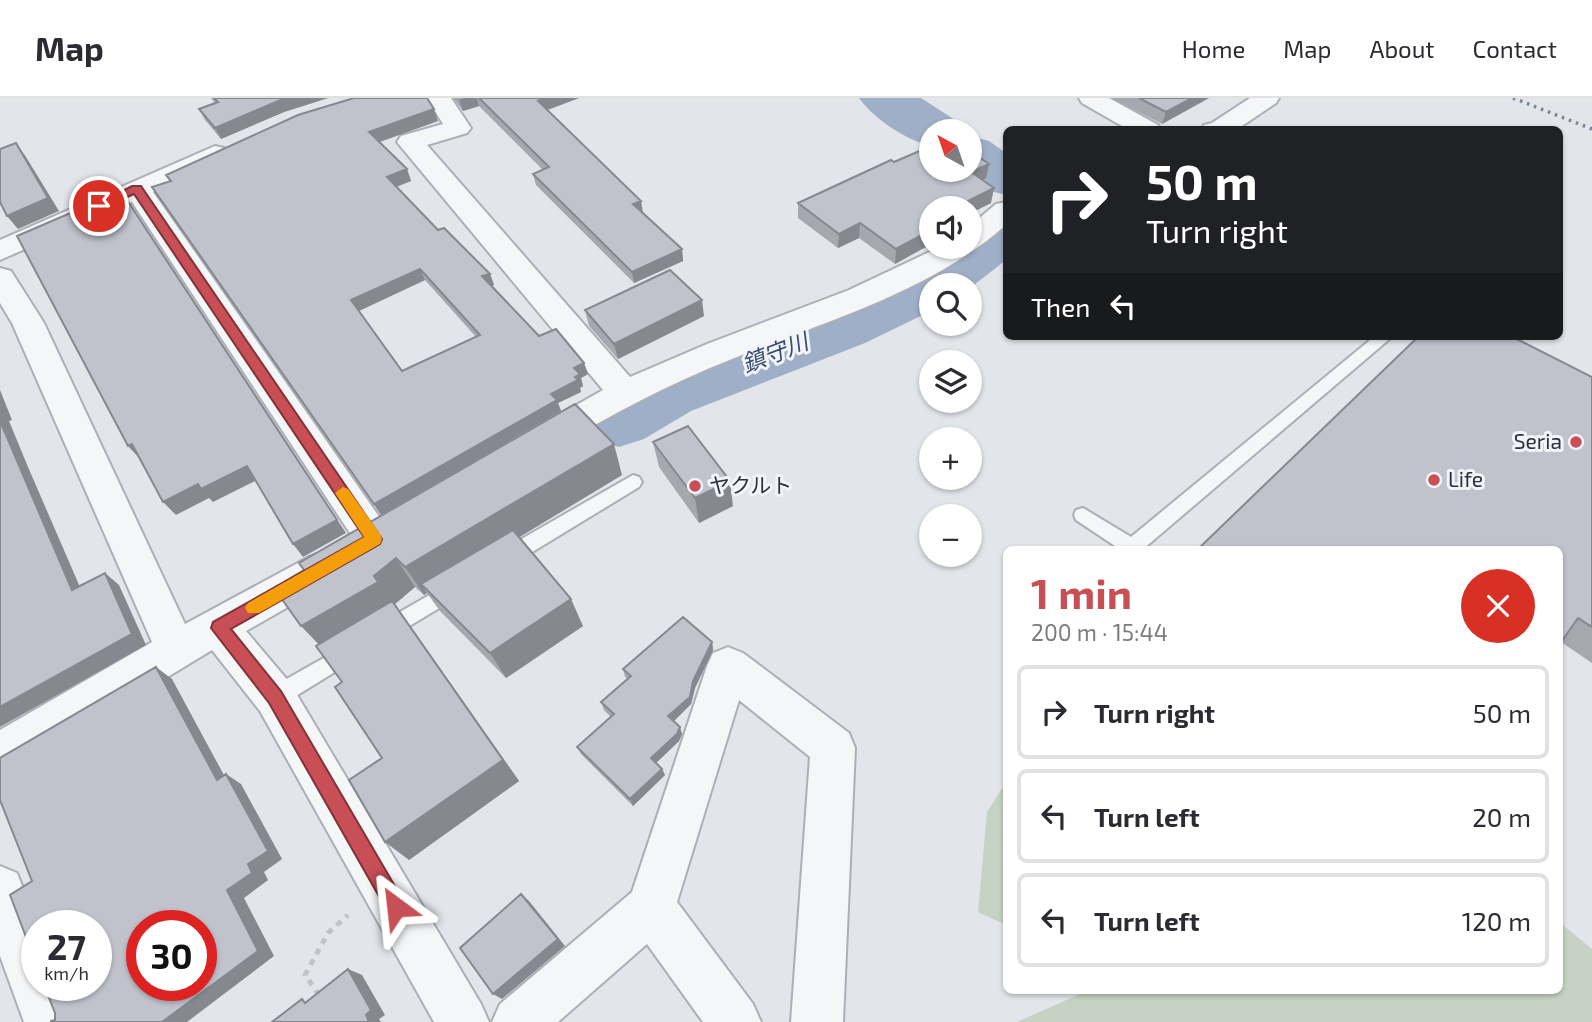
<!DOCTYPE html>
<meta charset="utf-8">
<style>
:root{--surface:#fff;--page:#f2f2f3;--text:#2b2b33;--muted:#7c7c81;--line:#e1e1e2;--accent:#c74f55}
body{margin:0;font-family:"Exo 2","Noto Sans JP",sans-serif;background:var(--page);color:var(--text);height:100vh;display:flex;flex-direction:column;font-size:26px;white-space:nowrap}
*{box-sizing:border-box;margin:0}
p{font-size:23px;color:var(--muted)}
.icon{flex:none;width:38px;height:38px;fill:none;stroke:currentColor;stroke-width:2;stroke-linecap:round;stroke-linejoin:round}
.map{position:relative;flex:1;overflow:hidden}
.side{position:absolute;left:1003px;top:448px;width:560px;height:448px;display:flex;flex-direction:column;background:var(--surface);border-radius:10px;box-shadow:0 2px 5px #0004}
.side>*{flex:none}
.hud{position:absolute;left:1003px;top:28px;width:560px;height:214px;border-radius:10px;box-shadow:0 2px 5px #0004;background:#202124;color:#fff;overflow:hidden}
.needle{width:46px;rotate:320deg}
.controls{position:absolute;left:919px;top:21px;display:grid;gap:14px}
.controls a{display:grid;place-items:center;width:63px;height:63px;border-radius:50%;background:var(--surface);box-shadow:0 2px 5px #0004;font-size:35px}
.speed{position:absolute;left:21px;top:812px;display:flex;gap:14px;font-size:35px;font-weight:700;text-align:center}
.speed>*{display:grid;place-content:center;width:91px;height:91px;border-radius:50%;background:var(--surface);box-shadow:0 2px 5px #0004;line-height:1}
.speed small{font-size:18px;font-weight:400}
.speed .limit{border:10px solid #d22;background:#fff;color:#111}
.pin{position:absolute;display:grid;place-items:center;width:60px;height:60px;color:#fff;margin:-30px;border:4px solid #fff;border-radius:50%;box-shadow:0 2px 7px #0007}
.me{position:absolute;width:77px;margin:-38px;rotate:330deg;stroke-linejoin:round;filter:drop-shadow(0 0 5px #0008)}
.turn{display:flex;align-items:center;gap:24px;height:147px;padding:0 28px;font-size:32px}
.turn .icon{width:91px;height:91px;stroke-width:2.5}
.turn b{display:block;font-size:49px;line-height:60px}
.then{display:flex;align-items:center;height:66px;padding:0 28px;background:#0003;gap:14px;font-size:26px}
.round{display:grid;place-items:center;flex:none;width:74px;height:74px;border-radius:37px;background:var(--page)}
.headline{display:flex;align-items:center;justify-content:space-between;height:119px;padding:0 28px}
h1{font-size:42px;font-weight:700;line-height:52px;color:var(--accent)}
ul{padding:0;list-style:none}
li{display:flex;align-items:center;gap:21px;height:94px;margin:0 14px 10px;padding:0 14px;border:4px solid var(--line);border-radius:10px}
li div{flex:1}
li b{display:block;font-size:26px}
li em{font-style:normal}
header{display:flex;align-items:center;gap:42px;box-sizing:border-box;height:98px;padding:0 35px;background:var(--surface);border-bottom:2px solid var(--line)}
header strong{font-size:33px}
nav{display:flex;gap:38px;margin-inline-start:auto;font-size:24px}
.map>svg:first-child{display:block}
.green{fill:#c6d3c4}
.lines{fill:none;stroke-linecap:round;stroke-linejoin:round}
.river{fill:#9fafc8;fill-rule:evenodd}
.lane-casing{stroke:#abafb7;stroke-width:4}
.street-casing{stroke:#abafb7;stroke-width:4}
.path{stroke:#c0c3c8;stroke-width:5;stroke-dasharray:6 6;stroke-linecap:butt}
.lane{fill:#f5f6f8;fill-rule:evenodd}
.street{fill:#f5f6f8;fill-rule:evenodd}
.rail{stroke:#7d8393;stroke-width:3.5;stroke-dasharray:2.5 5;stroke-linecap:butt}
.wall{fill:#a5a8af;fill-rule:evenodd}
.shaded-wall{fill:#86888f}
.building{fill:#c0c3cc;stroke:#86888f;stroke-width:2;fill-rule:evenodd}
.route{fill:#c74f55;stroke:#813337;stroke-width:2}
.slow{fill:#f59e0b}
.poi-dot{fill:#c74f55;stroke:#f2f4f7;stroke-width:2.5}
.labels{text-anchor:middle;stroke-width:6;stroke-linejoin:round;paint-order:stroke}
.poi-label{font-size:21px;fill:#2b3141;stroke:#f2f4f7;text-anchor:start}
.water-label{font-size:23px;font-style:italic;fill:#374c73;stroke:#f2f4f7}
</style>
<header>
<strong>Map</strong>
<nav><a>Home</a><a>Map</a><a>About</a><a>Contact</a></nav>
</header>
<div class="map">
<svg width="1592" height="924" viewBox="0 0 1592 924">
<rect width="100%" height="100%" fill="#e2e5ea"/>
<path class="green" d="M1006,684v143l-28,-13 9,-100z
M1559,824l33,27v73h-575l63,-28 -1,-3 480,-1z"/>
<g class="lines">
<path class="river" d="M859,0h62l34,22 8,11h-32v15c-25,-6 -57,-27 -72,-48z
M970,38l19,5 17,12v42l-20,-5 -28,-20h12z
M1006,115v47l-36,28v-3h-39v26l-66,32 -174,68 -47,28 -25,8 -25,-8 -11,-19 11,-19 47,-26 178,-64 90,-40 34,-24h27v-18l15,-11z"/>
<g class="lane-casing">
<path id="lane" d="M1375,238h18l-251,214h-21l-45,-30 -2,-5 2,-5 7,-2 48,29z
M633,377l6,2 3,5 -3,5 -128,78 -7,2 -7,-2 -3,-6 3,-6z
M454,483l7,2 3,6 -3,6 -70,42 -7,3 -7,-3 -3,-6 3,-6z
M352,544l7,3 3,6 -3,6 -76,47 -8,3 -8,-3 -3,-7 3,-7z"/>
</g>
<g class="street-casing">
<path id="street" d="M427,0h24l20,30 -4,5 -40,12 203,232 77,-33 142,-54 91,-43h30v-21l26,-22 10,-2v23c-76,67 -180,96 -274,134 -63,25 -121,55 -179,91l-12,4 -12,-4 -5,-9 5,-9 74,-42 -206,-248 4,-6 42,-12z
M1079,0h30l49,27 3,5h-32l-47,-27z
M1250,0h29l-3,5 -40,27h-35l3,-5 8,-2z
M215,48l9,2 4,6 -4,6 -71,32 234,336 6,11 -6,11 -13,4 -13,-4 -229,-348 -132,58v-20z
M0,170l11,3 33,52 141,301 124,-67 14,-5 14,5 5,11 -5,11 -91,52 44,52 191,321 8,18h-55l-174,-311 -48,-61 -196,119 -16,6v-45l152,-88 -140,-319 -12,-20z
M728,549l15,6 106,80 6,15 -12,274h-52l19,-265 -71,-57 -62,202 76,102 8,18h-58l-56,-78 -89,78h-66l8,-18 132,-112 75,-226 6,-13z
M0,768l17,7 21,53 -1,59h25l14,37h-52l-24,-66z"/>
</g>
<path class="path" d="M319,897l-14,-20 23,-42 20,-18"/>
<use href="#lane" class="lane"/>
<use href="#street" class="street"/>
<path class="rail" d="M1513,0l79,31"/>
</g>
<path class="wall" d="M211,0h117l-44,14 -63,27 -16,-19 -6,-11 16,-6z
M453,0h126l-31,12 93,91 1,12 40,36 1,12 -49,22 -98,-98 -3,-11 10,-4 -64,-64 -16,5z
M1111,0h98l-47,26z
M438,23l-59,21 28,27 4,12 -14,6 41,43 52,44 4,11 -2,1 47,50 45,27 4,11 -7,4 2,8 -3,2 1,4 -23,11 3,8 -180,104 -229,-328 18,-6 -4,-6zM425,182l51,57 -74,34 -44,-60z
M989,66l-3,14 -4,2 9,23 -20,10 -40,-5v36l-36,20 -36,-26 -21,10 -40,-30v-15z
M585,212l119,6 -86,43 -29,-33z
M1592,279v286l-31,-21z
M653,344l80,64 -34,17 -40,-56z
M622,377l-103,62 64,89 -77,52 -66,-67 -13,-18 -3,2 -9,-8 -20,17 124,177 -110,79 -27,-102 -40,-76 -23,-37 -45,-57z
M712,544l1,8 -18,38 -4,16 -17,17 8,13 -3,7 -23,22 6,6 3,6 -32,31 -52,-52 -4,-7 34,-30 -7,-7 -3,-8 27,-23 -3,-2 -2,-8z"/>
<path class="shaded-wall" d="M285,0h43l-44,14 -63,27 -6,-11z
M465,0h12l2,8 -16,5 -4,-11z
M546,0h33l-38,14 -3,-11z
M1192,0h17l-47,26 4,-12z
M434,11l4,12 -64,23 -5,-12z
M16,45l10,14 33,54 -41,18 -11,-13z
M989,66l-3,14 -18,9 3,-15z
M407,71l4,12 -19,7 -5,-11z
M994,90l-3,15 -20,10 -1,9v-14l-6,-5z
M123,96l10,14 213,325 -43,24 -10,-13z
M641,103l2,12 -8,3 -2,-12z
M860,125l-1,15 -21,10 1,-14z
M931,132v14l-36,20 1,-15z
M682,151l1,12 -49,22 -2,-11z
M420,171l5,11 -68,32 -6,-12z
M490,176l4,11 -7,3 -5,-12z
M702,202l2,16 -86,43 -4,-15z
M584,265l4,11 -7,4 2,8 -3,2 1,4 -23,11 3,8 -180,104 -7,-11 177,-110 23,-26z
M0,292l12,30 -3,1 19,46 58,134 -14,-11 -59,-136 -13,-33z
M132,346l9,16 -13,-14z
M614,346l8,31 -193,117 -8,-8 6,9 -3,2 -19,-28z
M247,368l10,14 -44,22 -4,-4 -33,17 -13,-13 35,-18z
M730,383l3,25 -34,17 -4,-25z
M396,460l19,29 -20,17 124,177 -110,79 -24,-18 118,-82 -177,-108 -25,-26z
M105,475l14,12 27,60 -146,82v-20z
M571,501l12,27 -77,52 -16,-25z
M712,544l1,8 -18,38 -4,16 -20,20 -3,-8 25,-35z
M156,569l16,12 60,111 -15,-10z
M680,629l2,7 -3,7 -25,24 -3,-7z
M662,671l3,6 -32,31 -3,-7z
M226,676l15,10 41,75 -18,13 4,8 -24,18 30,58 -87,66h-25l65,-132 21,-26z
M521,796l8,7 36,45 -63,53 -9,-5z
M348,871l14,6 23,40 -6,4 2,3h-12z"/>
<path class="building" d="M214,0h71l-70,30 -16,-19 19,-7z
M354,0h73l7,11 -65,23 38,37 -20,8 51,53 6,-2 46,46 -8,2 57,60 17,-7 28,34 -10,5 6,6 -5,3 3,3 -27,14 6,6 -183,104 -222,-317 19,-6 -5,-6 132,-60zM420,171l60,66 -78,36 -51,-71z
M479,0h67l-8,3 103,100 -8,3 49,45 -50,23 -99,-98 16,-7z
M1139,0h53l-26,14z
M16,45l32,55 -41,18 -7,-14v-53z
M931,48v24h39v-19l19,13 -18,8 23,16 -30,15 8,5 -2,2v-2h-39v22l-35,19 -36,-26 -21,11 -41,-31 93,-43 3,2z
M123,96l214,326 -44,24 -46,-78 -46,23 -3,-5 -35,18 -31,-58 -4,2 -111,-210 72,-31z
M670,172l32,30 -88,44 -29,-34z
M1419,238h92l81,41v250l-14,-9 -19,27v-95h-362z
M575,306l39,40 -209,123 -9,-9 -22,18 4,6 -77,44 -27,-38 30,-18 -5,-7z
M0,323l72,169 33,-17 27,61 -132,73z
M688,328l42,55 -35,17 -42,-56z
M513,432l58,69 -81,54 -69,-69z
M392,503l111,159 -118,82 -36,-62 33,-22 -47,-71 7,-5 -26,-36z
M683,519l29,25 -19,39 -3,16 -22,19 12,11 -3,7 -26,24 11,11 -32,30 -53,-52 37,-33 -13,-12 30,-26 -8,-7z
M156,569l61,113 9,-6 42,77 -20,13 4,9 -25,17 31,61 -96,71h-111v-1l4,-1v-7l-11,-28h52v-59h-59v40l-27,-71 22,-14 -32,-81v-42zM142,828h59v59h-59z
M521,796l37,45 -65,55 -33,-46z
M348,871l23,41 -5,5 3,7h-97l30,-23 3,4z"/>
<path class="route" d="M132,88h9l241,353 -2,5 -149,85 50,62 122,209 3,7 -3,7 -7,3 -7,-3 -120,-211 -58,-75 2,-6 151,-85 -230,-343 -31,14 -10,-2z"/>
<path class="slow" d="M343,389l5,2 32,45 2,5 -2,5 -121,69h-11l-3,-5 3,-5 116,-66 -29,-44z"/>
<g class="poi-dot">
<circle cx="1576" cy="344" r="7"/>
<circle cx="1434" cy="382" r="7"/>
<circle cx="695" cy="388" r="7"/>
</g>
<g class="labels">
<g class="poi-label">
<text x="1562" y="351" text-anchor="end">Seria</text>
<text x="1448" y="389">Life</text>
<text x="709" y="395">ヤクルト</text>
</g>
<g class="water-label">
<text transform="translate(775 255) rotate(-21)" y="8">鎮守川</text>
</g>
</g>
</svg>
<div class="controls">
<a><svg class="needle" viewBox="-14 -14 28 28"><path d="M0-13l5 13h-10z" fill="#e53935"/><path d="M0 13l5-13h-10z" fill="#7c7c81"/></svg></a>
<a><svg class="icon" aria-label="sound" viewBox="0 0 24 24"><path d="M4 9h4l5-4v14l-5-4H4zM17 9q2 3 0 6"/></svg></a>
<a><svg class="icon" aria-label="search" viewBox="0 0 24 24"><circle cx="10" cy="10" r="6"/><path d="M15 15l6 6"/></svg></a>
<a><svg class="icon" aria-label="layers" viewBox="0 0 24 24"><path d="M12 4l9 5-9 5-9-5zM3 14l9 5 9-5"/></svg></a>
<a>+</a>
<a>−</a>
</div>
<div class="speed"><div>27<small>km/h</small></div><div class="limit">30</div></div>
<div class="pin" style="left:99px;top:108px;background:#d93025"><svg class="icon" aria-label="arrive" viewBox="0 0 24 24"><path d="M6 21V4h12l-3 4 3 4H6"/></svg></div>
<svg class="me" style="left:396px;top:809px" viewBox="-20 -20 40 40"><path d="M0-17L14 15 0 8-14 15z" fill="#c74f55" stroke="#fff" stroke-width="4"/></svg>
<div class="hud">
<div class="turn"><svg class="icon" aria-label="right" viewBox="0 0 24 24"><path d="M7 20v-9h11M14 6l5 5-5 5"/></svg><div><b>50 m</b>Turn right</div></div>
<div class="then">Then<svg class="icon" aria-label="left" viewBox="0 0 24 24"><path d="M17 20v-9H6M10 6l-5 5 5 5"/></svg></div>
</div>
<section class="side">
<div class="headline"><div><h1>1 min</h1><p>200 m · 15:44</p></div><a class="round" style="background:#d93025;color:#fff"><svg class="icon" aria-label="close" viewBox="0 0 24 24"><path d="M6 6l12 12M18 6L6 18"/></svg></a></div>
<ul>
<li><svg class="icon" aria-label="right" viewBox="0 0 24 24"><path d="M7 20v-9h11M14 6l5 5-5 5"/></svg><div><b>Turn right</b></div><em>50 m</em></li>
<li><svg class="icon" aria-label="left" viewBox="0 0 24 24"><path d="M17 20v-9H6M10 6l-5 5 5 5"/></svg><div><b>Turn left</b></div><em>20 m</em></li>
<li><svg class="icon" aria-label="left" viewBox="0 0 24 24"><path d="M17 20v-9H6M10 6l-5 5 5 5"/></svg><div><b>Turn left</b></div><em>120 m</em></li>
</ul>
</section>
</div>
